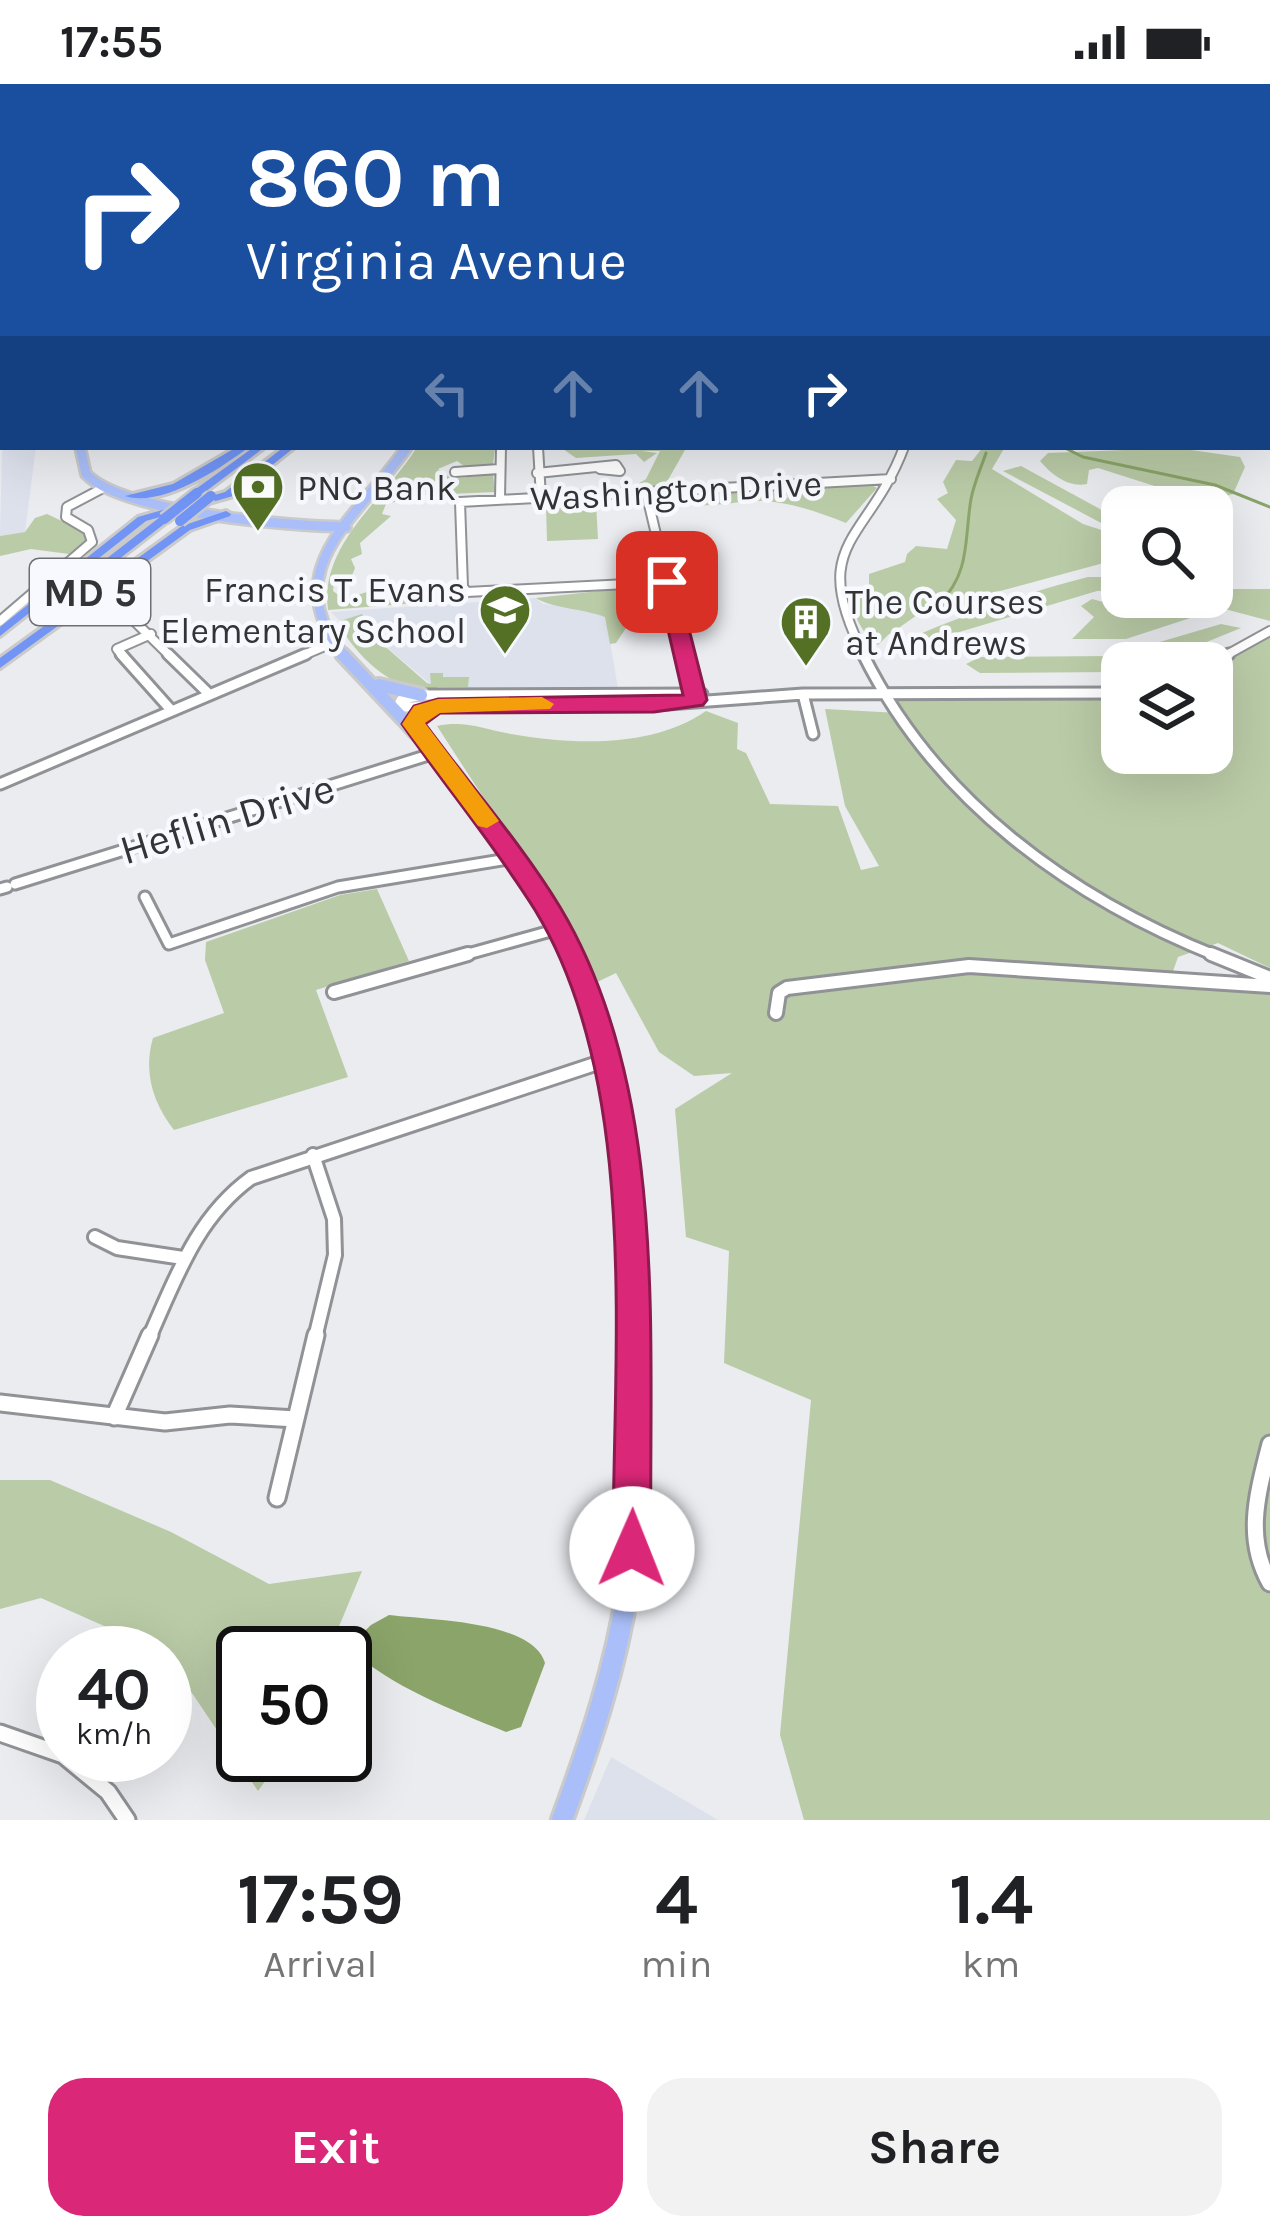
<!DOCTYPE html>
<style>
:root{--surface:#fff;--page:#f2f2f2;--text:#202124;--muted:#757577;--accent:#db2777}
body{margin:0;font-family:Karla,sans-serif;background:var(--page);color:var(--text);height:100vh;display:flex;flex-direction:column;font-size:45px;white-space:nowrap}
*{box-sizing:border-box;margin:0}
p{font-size:39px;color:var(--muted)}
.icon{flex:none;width:66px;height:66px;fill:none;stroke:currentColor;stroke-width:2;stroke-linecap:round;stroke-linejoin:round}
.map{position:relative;height:1736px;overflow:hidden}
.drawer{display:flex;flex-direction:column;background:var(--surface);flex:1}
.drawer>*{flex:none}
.top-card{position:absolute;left:0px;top:0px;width:1272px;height:366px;box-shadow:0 12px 48px #0002;background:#1a4fa0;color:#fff;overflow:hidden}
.controls{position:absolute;left:1101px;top:402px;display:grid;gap:24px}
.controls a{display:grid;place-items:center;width:132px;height:132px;border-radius:24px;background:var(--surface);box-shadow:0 12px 48px #0002;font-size:60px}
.speed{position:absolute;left:36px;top:1542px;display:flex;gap:24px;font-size:60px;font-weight:700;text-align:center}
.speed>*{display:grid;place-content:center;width:156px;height:156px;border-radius:50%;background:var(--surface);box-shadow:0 12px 48px #0002;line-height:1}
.speed small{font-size:30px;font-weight:400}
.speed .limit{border:6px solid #111;border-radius:18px;background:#fff;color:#111}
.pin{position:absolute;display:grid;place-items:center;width:102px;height:102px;color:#fff;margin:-51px;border-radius:24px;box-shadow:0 6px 18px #0006}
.me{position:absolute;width:132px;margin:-66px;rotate:1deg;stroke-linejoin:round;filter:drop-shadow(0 0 9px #0008)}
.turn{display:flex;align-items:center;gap:42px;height:252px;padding:0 48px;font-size:54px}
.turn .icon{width:156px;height:156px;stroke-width:2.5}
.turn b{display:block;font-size:84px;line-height:102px}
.lanes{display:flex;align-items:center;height:114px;padding:0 48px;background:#0003;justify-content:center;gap:60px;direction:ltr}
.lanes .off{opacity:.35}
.eta{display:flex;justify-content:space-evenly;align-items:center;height:204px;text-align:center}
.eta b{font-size:72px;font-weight:700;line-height:84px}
.primary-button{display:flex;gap:24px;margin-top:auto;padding:24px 48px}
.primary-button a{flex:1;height:138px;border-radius:36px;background:var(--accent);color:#fff;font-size:48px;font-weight:700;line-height:138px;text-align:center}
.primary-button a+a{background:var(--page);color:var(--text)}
.status{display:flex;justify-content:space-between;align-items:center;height:84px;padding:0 60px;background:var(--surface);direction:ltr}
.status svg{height:33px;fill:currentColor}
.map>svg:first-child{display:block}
.built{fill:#dce1ec}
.green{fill:#bacba7}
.water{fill:#8aa469}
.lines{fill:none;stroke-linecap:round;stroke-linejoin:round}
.stream{stroke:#8aa469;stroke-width:3}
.minor-far4-casing{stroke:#909296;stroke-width:8}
.minor-far3-casing{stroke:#909296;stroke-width:12}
.minor-far2-casing{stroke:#909296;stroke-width:15}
.minor-far1-casing{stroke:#909296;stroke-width:18}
.minor-casing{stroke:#909296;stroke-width:21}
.major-far3-casing{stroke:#cacacb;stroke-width:14}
.major-far2-casing{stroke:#cacacb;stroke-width:18}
.major-far1-casing{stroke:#cacacb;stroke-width:21}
.major-casing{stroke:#cacacb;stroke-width:26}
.highway-casing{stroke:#cacacb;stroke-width:6}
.minor-far4{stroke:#fff;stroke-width:4.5}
.minor-far3{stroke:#fff;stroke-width:8}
.minor-far2{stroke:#fff;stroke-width:9}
.minor-far1{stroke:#fff;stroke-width:12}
.minor{stroke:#fff;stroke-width:15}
.major-far3{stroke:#aabff9;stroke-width:9}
.major-far2{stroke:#aabff9;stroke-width:12}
.major-far1{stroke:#aabff9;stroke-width:15}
.major{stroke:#aabff9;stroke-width:20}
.highway{fill:#7194f5;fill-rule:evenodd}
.highway-bridge-casing{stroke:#cacacb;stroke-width:15;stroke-linecap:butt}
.highway-bridge{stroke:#7194f5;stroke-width:10}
.route{fill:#db2777;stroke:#8e194d;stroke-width:3}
.slow{fill:#f59e0b}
.labels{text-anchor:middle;stroke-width:9;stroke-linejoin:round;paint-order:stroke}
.far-poi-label{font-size:36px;fill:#333436;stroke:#f7f9fe;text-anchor:start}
.far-street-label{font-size:36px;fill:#333436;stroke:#f7f9fe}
.shield{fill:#f7f9fe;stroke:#6e6f72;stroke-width:3}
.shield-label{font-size:39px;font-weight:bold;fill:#333436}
.street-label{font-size:42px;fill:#333436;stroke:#f7f9fe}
</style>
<div class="status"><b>17:55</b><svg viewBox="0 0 49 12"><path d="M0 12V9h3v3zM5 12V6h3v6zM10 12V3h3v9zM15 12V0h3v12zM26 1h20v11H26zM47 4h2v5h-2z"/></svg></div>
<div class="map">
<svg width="1270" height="1736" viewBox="0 0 1270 1736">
<rect width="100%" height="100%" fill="#eaecf0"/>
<path class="built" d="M3,324v39h33l-11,85 -25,4z
M536,514l7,6 35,3 28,10 12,72 -179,2 -66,-55 -11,-21 -22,6 -9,-9z
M611,1673l107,63h-134z"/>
<path class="green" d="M417,363h78l-2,18 -29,1 -7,-5 -19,8 14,10 41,-5 2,18 -69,3 -40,9 -4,10 9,2 -31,27 2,11 -11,5 4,9 -4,10 -17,3 -1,10 11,8 23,-7 50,11 -89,7c-9,-66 57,-111 89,-163z
M560,363h134l-9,3 -21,37h-31l13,-8 14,-28h-18l15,2 -13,9 -8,-8 -60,4z
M983,363h42h-20l-13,22 91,55 37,12 2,22 -122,33 -51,24 -29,-2 -20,14 2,6 -13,1 -11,11c-18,-12 -25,-33 -29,-54l20,-4v-13l36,-12 2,-8 9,-8 31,3 9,-29 -19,-21 11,-6 -5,-11 13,-22 16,1z
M1177,364l63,9 5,10 -12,27 -28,8 -107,-34 -9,2 -2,14c-18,4 -35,-9 -47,-23l8,-8z
M1021,382l101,55v13l-119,-63z
M868,399l9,5 -31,35c-28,-11 -55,-21 -86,-22 -25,-1 -55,10 -78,0l5,-8 87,-5 10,12 4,-3 -5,-8 5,-2z
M596,419l2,36 -51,2 -1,-36z
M47,430l38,18 1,9 -17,13 -38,-5 -31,7v-20l25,-4 10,-14z
M1088,493h34v13l-25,1 -161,48 -26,-1c55,-23 117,-46 178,-61z
M653,501l7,27 -30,10 -14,21 -6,1 -5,-27c-20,-8 -55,-9 -69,-19z
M1212,505h58v32l-49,-13 -95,31h-54l22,-22 -13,-11 11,-7 22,6v6l28,-7 -4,-7h74z
M362,530l11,22 54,47 4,1 -1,-11h13v4h26l-1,10h-31l2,4c-41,3 -76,-28 -97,-61l-2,-9z
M1221,540l20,4 -86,35h-33v8l-7,1 -135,1 -14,-9 14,-7 132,-1z
M1270,551v333l-52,-25 -40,14 -11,31 103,-2v834h-466l-24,-85 31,-335 -87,-37 5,-112 -43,-14 -11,-128 57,-36 -38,3 -35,-24 -43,-79 -25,12 -36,-77 -118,-182c28,-6 46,3 74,8 63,11 142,14 195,-23l32,12 -1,26 9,4 24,51 68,2 23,64 18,-4 -34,-60 -20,-97 74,4 -3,-15 226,-3v58h90v-85z
M377,805l32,72 -93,29 32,87 -174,53c-21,-27 -31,-58 -21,-92l71,-25 -19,-53 1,-18 134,-47z
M0,1396h50l121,52 98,52 93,-13 -34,82h-85v102h41l-26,36 -93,-138 -124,-55 -41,11z"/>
<path class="water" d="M389,1531c38,5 144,5 156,48l-24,64 -15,5c-53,-22 -116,-45 -158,-85l23,-22z"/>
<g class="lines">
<path class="stream" d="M124,0l5,3
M1063,363l20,10 132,28 55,22
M939,520c32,-32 25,-64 32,-105 3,-16 10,-31 15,-46"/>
<g class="minor-far4-casing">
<path id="minor-far4" d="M365,0l19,3
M550,0l24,3
M707,0l6,3
M848,0l14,2
M5,3l13,-3
M244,3l12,-3
M430,3l15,-3
M506,3l7,-3
M652,3l5,-3
M786,3l4,-3"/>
</g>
<g class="minor-far3-casing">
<path id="minor-far3" d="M538,363l3,50
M455,388l44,-3
M537,389l79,-8 4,6 -20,-2
M646,408l39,165
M500,414l1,-51
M667,498l-200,10 -4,-5 -3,-85 431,-23
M124,527l47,46
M0,537l92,-79 -4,-12 -22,-13 1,-10 36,-19
M124,573l-7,-8 34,-15
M299,573l35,-15
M865,573c-60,-116 3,-114 39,-210
M1223,573l47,-26"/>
</g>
<g class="minor-far2-casing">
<path id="minor-far2" d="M121,570l50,56
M168,570l41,40
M685,570l10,44
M863,570c72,146 207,244 356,303
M1212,579l17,-9
M803,610l10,40
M398,623l256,-2 149,-11 319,-1
M398,623l3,-7 20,-5 281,-1
M0,700l306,-130
M15,800l423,-132
M0,805l7,-2
M145,813l24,47 169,-57 176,-29
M457,873l101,-28"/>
</g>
<g class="minor-far1-casing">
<path id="minor-far1" d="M1211,870l59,24
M334,908l134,-38
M776,929l3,-20 8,-5 182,-22 301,20
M313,1071l21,64 1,36 -20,83
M95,1153l22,11 66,10
M149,1254c27,-60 47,-120 102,-160l356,-118"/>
</g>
<g class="minor-casing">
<path id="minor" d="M0,1319l165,19 65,-7 66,4
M114,1333l36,-82
M1270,1360c-12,48 -26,93 0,139
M277,1414l39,-163
M0,1649l63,22
M63,1671l45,37 19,28"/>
</g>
<g class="major-far3-casing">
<path id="major-far3" d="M80,363l6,27c37,39 204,52 260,53
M345,573c-72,-88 14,-140 62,-210"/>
</g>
<g class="major-far2-casing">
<path id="major-far2" d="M342,570l112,119 63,89 53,95
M379,601l42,10
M413,640l9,-13 16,-5"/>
</g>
<g class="major-far1-casing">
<path id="major-far1" d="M569,870c56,119 59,255 63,384"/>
</g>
<g class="major-casing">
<path id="major" d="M562,1736c28,-76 54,-153 66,-233 12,-83 6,-168 4,-252"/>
</g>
<g class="highway-casing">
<path id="highway" d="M1174,0h7l-4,3h-7z
M1195,0h7l-4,3h-7z
M237,363h12c-29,22 -88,61 -124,49l48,-12z
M254,363h11l-64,48h-8v-4z
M284,363h11l-62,49 -69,20 5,3 -1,2 -126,98h-8v-4l126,-98 -14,4 -146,115v-9l138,-110 87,-25z
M226,427l5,3 -1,2 -40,14 -190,138v-10l182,-132z"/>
</g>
<use href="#minor-far4" class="minor-far4"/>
<use href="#minor-far3" class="minor-far3"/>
<use href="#minor-far2" class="minor-far2"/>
<use href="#minor-far1" class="minor-far1"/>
<use href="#minor" class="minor"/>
<use href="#major-far3" class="major-far3"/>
<use href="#major-far2" class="major-far2"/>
<use href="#major-far1" class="major-far1"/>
<use href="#major" class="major"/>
<use href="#highway" class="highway"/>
<g class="highway-bridge-casing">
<path id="highway-bridge" d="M164,435l33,-26
M180,437l31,-25"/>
</g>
<use href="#highway-bridge" class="highway-bridge"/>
</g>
<path class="route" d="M667,492l10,6 30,118 -4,5 -49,7 -214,1 -15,11c44,60 96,119 135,183 111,185 88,434 91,642l-5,13 -14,6 -14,-6 -5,-13c0,-197 28,-465 -78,-639 -40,-64 -90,-124 -133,-186l12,-18 24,-7 245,-4 -26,-113z"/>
<path class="slow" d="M542,613l12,7 -4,5 -110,4 -15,10 74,98 -12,7 -9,-2 -76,-102 12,-18 24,-7z"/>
<defs>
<g id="bank-pin" transform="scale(2.7)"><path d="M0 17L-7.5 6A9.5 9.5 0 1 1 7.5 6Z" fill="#537025" stroke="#f7f9fe"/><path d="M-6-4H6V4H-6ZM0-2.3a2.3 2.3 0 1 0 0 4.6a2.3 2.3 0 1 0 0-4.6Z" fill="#fff"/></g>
<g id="school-pin" transform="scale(2.7)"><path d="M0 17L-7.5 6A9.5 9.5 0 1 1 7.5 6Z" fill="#537025" stroke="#f7f9fe"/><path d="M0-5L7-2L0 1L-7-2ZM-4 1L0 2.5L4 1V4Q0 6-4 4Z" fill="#fff"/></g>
<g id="building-pin" transform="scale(2.7)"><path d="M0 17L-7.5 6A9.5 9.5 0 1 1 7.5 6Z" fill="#537025" stroke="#f7f9fe"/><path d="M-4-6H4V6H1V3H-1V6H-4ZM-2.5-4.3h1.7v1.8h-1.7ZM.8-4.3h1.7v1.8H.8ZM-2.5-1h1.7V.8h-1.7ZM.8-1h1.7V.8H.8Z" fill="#fff"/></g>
</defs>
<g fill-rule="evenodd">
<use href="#bank-pin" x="258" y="403"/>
<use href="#school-pin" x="505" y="526"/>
<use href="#building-pin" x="806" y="538"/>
</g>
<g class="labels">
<g class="far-poi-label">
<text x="297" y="416">PNC Bank</text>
<text x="466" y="518" text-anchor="end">Francis T. Evans<tspan x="466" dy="41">Elementary School</tspan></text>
<text x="845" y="530">The Courses<tspan x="845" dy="41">at Andrews</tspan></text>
</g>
<g class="far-street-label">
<text transform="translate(676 406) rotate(-3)" y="13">Washington Drive</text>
</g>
<rect class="shield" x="30" y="475" width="120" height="66" rx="9"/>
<g class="shield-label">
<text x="90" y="522">MD 5</text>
</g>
<g class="street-label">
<text transform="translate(227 734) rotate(-17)" y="15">Heflin Drive</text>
</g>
</g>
</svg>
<div class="controls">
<a><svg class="icon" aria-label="search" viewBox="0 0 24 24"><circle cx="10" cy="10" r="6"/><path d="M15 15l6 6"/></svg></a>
<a><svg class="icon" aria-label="layers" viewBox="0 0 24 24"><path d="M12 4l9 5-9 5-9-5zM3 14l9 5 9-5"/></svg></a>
</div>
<div class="speed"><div>40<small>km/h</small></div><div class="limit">50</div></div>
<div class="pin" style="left:667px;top:498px;background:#d93025"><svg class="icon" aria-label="arrive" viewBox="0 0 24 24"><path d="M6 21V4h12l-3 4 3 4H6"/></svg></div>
<svg class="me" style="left:632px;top:1465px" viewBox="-20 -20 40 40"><circle r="19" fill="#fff"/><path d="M0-13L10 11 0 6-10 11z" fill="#db2777"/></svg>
<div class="top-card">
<div class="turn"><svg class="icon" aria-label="right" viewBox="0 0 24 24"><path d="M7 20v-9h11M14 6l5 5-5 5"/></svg><div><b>860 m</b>Virginia Avenue</div></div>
<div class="lanes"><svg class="icon off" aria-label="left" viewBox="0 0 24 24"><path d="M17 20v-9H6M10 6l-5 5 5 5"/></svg><svg class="icon off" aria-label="ahead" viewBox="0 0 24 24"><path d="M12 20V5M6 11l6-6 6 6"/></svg><svg class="icon off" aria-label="ahead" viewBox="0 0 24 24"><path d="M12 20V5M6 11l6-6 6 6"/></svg><svg class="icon" aria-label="right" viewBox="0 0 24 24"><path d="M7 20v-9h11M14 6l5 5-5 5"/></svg></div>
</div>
</div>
<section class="drawer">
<div class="eta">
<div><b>17:59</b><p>Arrival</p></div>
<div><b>4</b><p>min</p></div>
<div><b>1.4</b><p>km</p></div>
</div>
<div class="primary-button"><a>Exit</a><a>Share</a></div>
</section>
